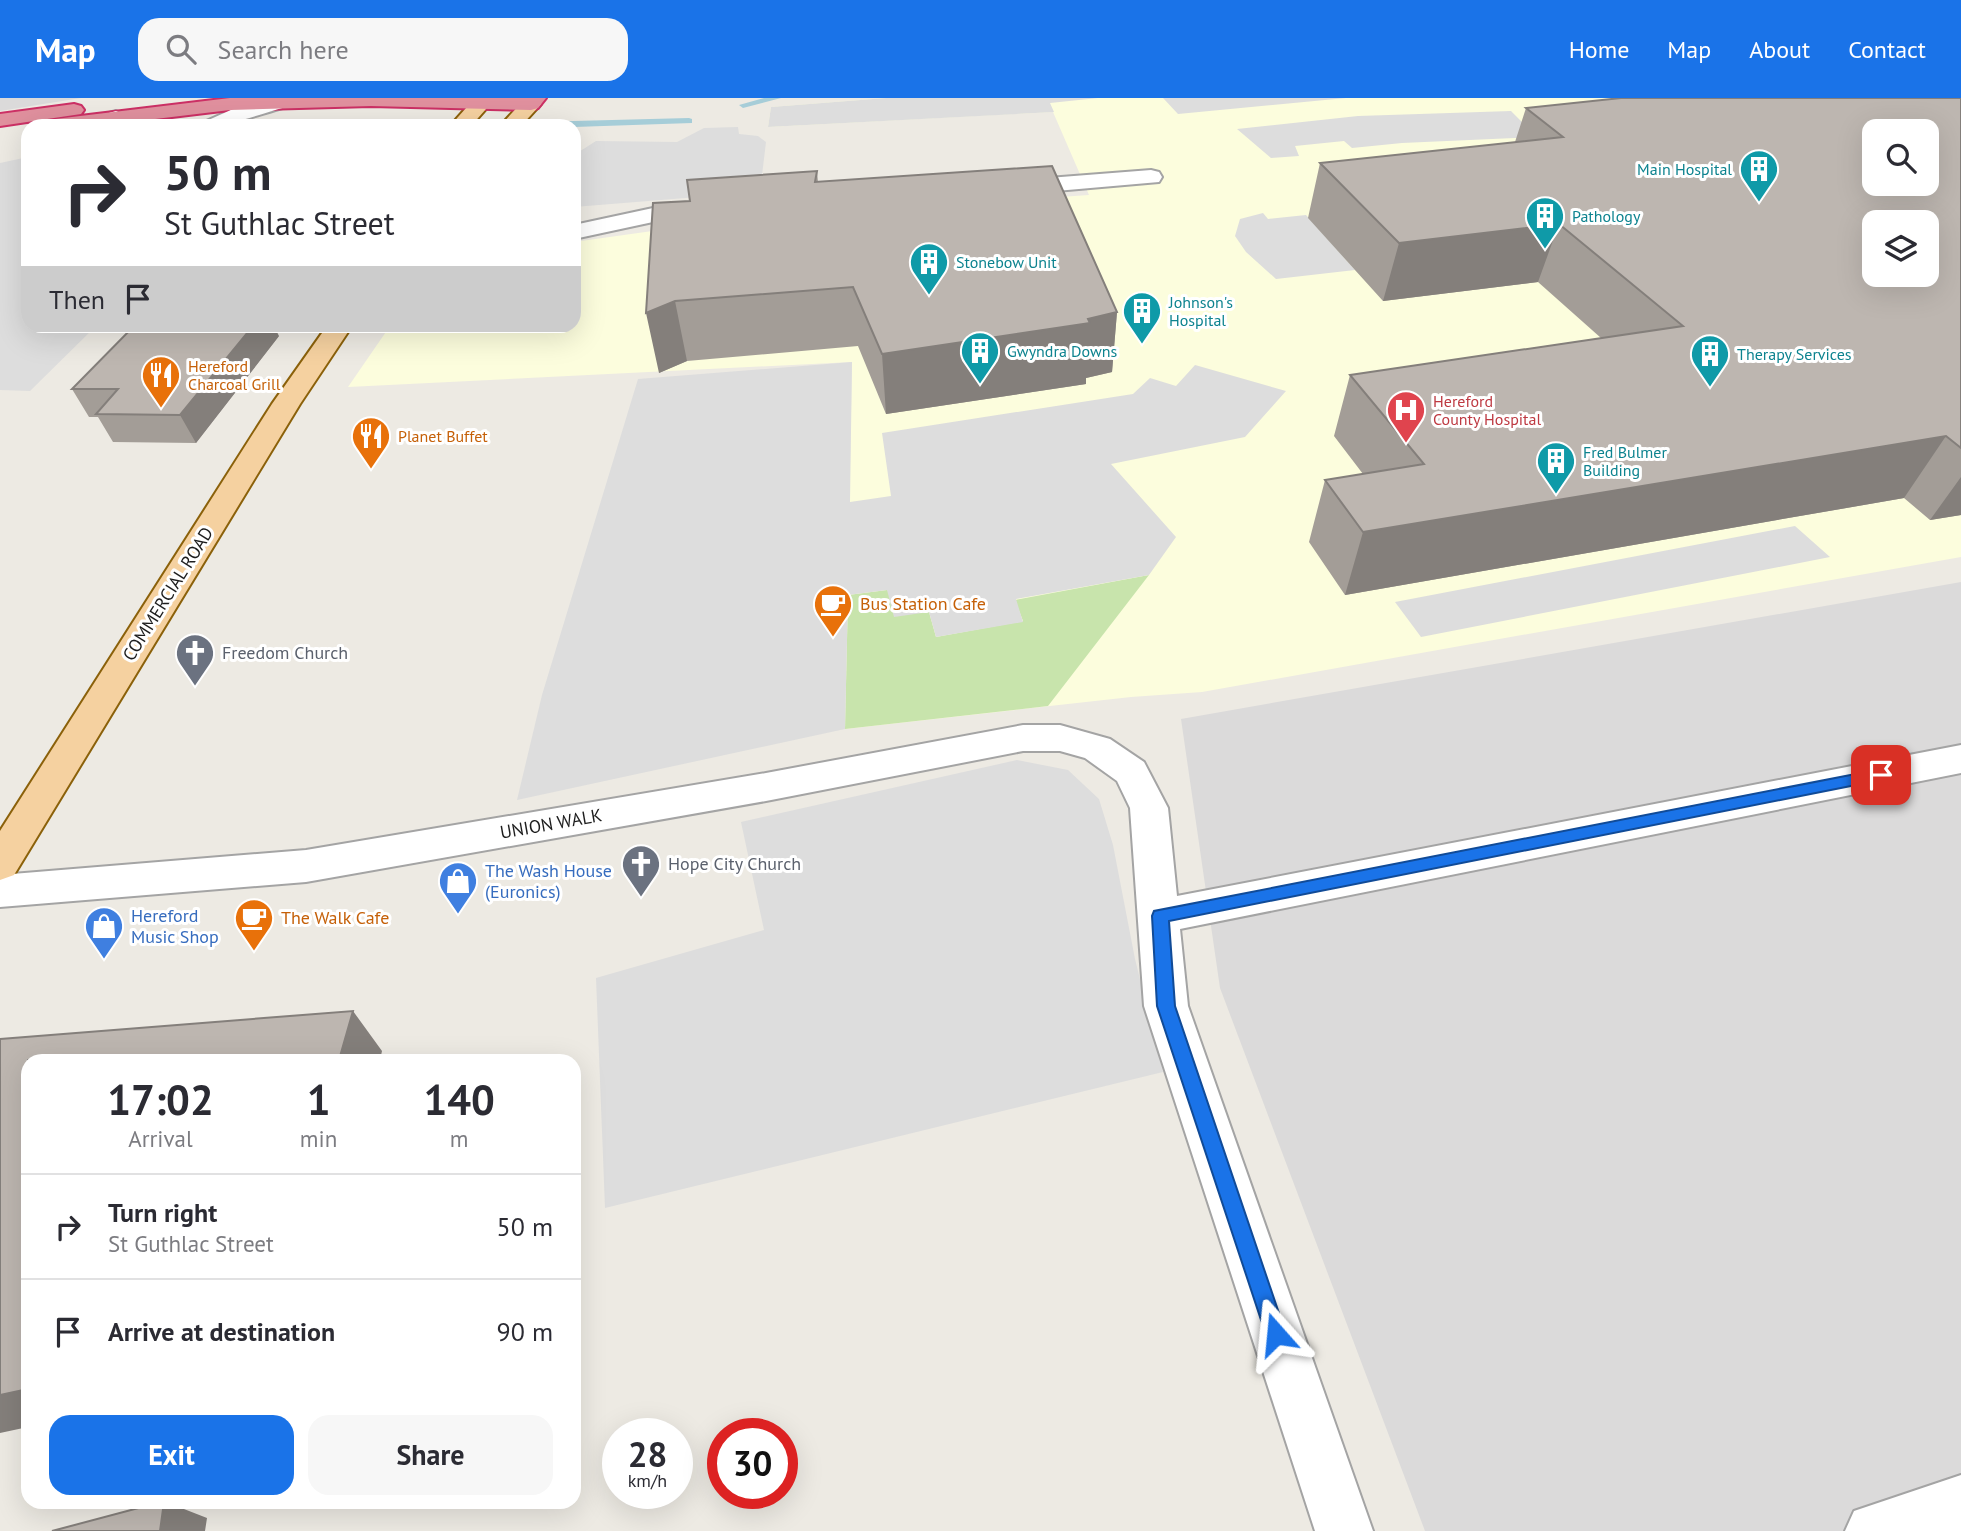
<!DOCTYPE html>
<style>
:root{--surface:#fff;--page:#f7f7f7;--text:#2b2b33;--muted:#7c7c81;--line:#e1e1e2;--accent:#1a73e8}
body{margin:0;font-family:"PT Sans",sans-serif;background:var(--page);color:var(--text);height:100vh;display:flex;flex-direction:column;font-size:26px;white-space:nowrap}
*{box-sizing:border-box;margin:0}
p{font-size:23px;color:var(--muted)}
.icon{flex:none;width:38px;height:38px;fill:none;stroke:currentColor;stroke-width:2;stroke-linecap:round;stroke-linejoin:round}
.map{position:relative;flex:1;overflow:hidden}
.panel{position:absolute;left:21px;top:956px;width:560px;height:455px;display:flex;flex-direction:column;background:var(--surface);border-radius:21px;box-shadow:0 7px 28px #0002}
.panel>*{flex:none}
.hud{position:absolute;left:21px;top:21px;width:560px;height:214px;border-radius:21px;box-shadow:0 7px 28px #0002;background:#fff;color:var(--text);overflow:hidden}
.fabs{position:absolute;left:1862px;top:21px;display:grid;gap:14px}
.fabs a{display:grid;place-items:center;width:77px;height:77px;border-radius:14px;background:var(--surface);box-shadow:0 7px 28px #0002;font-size:35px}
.speed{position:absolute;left:602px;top:1320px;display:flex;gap:14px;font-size:35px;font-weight:700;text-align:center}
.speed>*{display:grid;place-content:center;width:91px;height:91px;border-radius:50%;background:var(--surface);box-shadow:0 7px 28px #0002;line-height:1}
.speed small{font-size:18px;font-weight:400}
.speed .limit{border:10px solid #d22;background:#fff;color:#111}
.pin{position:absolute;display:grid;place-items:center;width:60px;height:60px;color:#fff;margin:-30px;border-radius:14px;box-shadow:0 4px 10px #0006}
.me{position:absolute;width:77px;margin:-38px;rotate:342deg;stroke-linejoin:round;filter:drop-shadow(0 0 5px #0008)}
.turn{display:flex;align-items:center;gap:24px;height:147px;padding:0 28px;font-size:32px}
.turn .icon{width:91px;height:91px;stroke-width:2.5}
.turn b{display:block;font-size:49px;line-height:60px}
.then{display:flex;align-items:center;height:66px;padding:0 28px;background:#0003;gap:14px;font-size:26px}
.eta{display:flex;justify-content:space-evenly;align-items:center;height:119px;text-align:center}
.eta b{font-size:42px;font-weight:800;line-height:49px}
.cta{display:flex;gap:14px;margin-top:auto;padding:14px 28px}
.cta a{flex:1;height:80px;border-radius:21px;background:var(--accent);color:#fff;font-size:28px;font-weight:800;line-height:80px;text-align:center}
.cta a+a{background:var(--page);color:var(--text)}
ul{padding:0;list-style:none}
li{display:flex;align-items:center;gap:21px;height:105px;padding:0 28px;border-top:2px solid var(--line)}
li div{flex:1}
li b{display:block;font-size:26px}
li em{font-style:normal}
header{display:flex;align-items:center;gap:42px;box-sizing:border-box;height:98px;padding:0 35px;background:var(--accent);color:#fff}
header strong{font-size:33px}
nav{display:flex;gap:38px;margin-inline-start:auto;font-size:24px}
.search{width:490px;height:63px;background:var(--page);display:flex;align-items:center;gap:18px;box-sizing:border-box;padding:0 24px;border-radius:21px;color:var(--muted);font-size:26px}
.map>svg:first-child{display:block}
.residential{fill:#dbdada}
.education{fill:#fcfddd;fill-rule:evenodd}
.grass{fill:#c8e4ac}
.parking{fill:#ddd}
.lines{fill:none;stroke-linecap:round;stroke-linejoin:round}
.stream{fill:#a6cdd8;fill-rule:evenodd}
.minor-casing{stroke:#a4a4a4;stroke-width:4}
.major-casing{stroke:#8b610a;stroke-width:4}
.highway-casing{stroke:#cc3065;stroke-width:4}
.minor{fill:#fff;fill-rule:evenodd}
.major{fill:#f5d1a0;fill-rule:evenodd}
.highway{fill:#e0909e;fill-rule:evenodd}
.wall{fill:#a39d97}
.shaded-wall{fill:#847f7b}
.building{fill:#bdb6b0;stroke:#847f7b;stroke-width:2;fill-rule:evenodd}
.route{fill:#1a73e8;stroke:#114b97;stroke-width:2}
.labels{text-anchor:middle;stroke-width:6;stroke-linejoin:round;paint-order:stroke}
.far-culture-label{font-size:16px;fill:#0d838f;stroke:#fff;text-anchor:start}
.far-food-label{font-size:16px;fill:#c56008;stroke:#fff;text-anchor:start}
.far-health-label{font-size:16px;fill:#be3a42;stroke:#fff;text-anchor:start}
.street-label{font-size:18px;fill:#1d1d1d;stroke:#fff}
.food-label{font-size:18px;fill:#c56008;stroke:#fff;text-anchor:start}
.worship-label{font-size:18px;fill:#5b616d;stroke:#fff;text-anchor:start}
.shop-label{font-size:18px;fill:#366cbe;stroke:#fff;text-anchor:start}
</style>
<header>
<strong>Map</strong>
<div class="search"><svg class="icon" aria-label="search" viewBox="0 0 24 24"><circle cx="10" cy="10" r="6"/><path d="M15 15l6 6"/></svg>Search here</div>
<nav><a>Home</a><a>Map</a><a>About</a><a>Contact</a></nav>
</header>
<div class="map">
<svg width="1961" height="1433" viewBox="0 0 1961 1433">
<rect width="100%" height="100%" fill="#edeae3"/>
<path class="residential" d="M0,0h81l-81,13z
M1961,484v949h-536l-205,-543 -39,-269z"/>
<path class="education" d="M886,0h1075v459l-759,135 -71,5 -286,32 7,-367 -504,25 42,-61h184v-84l171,-24 344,-23 -36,-83 -285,15 3,-20zM1874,33h53v53h-53zM1874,124h53v53h-53z"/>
<path class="grass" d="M1149,477l-101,131 -203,23 3,-134 39,-5 42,22 7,25 87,-16 -8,-21z"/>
<path class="parking" d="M886,0h212l-48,5 4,9 -286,15 3,-20z
M1163,0h183l-168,16z
M1511,13l26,26 -135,6 -50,5 -8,-7 -49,5 4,10 -28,2 -34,-29 121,-13z
M738,29l1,7 19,2 8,6 -6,50 -186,15v-52l22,-14 81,1 27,-14z
M28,59v169h68l-66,65 -30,-1v-227z
M1263,115l5,6 38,-4 49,55 -79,9 -30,-27 -11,-16 5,-17z
M852,264l-2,140 41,-6 -9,-63 251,-39 17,-16 26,8 19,-21 91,26 -41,46 -134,27 65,73 -27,38 -133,24 7,23 -87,15 -7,-25 -35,5 -7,-27 -39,5 -3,134 -328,71 25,-105 96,-316z
M1795,428l35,31 -409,80 -26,-35z
M1017,662l51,10 31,29 14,46 22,114 28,113 -558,136 -9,-230 168,-48 -23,-108z"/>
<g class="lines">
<path class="stream" d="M764,0h17l-38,10 -4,-3z
M689,20l3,1v4l-118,4 -44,-2 5,-3z"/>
<g class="minor-casing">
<path id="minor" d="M275,0l11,1 3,4 -3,4c-30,8 -54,19 -85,19l3,-4 29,-13z
M116,13l27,11 3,4c-14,0 -30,3 -40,-9l3,-4z
M1151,72l8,2 3,5 -3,5 -149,13 -8,-2 -3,-5 3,-5 8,-2z
M706,106l8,2 3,5 -3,5 -61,6 -79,17v-14l79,-17z
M1023,627h37l50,14 34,23 24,46 9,88 784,-151v28l-781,156 8,77 185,525h-58l-171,-525 -14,-198 -13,-27 -32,-23 -25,-7h-37l-257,50 -460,81 -306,25v-32l306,-25 460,-77z
M1961,1377v56h-116l9,-20z"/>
</g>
<g class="major-casing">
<path id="major" d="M475,0h16l2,3 -22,25h-21z
M531,0l7,2 3,4 -20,22h-21l24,-26z
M327,228h25l-52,78 -286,471 -14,5v-49l272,-427z"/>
</g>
<g class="highway-casing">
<path id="highway" d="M230,0h316l-8,10 -7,2 -160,-4 -141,4 -133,16h-60l3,-4 7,-2z
M74,6l7,2 3,4 -3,4 -81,12v-12z"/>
</g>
<use href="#minor" class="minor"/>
<use href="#major" class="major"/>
<use href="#highway" class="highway"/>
</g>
<path class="wall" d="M1961,0v417l-31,5 -26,-22 -559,97 -36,-53 16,-62 38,-6 -29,-38 16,-61 251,-37 -63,-56 -155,19 -75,-83 12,-55 195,-21 11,-34z
M817,73l1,11 299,130 -5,60 -26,6v6l-200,30 -28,-68 -171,15 -28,12 31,-172z
M279,238l-83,107 -83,-1 -15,-25h-9l-17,-28z"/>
<path class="shaded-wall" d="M1559,126l-21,58 -155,19 16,-58z
M675,203l12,60 -28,12 -13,-60z
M1117,214l-5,60 -26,6v6l-200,30 -4,-60 206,-35z
M253,228h21l5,10 -83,107 -16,-28z
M1946,338l-42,62 -559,97 18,-63z
M1961,379v38l-31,5z
M353,913l29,40 -2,9h-41z
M28,1291v38l-28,6v-38z
M164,1404h2l41,16 -2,13h-45z"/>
<path class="building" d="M1621,0h340v350l-15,-12 -583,96 -38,-52 99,-16 -74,-89 333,-49 -124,-102 -160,19 -79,-80 243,-26 -37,-29zM1874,33h53v53h-53zM1874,124h53v53h-53z
M1052,68l65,146 -29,7 2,4 -208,31 -29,-67 -178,14 -29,12 7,-110 37,-2 -3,-21 130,-9 -2,11z
M134,228h119l-73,89 -84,-1 22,-25h-46z
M353,913l-14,49h-311v329l-28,6v-356z
M161,1404h3l-4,29h-108z"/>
<path class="route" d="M1881,671l8,6 -8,5 -712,141 6,85 111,328 -3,7 -7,4 -8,-4 -111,-335 -5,-90 2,-5z"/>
<defs>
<g id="building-pin" transform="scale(2.0125)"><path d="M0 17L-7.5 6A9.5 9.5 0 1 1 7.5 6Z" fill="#0f9aa8" stroke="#fff"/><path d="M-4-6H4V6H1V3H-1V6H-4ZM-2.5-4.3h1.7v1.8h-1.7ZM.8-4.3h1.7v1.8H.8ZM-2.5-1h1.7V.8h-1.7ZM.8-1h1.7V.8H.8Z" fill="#fff"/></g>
<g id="restaurant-pin" transform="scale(2.0125)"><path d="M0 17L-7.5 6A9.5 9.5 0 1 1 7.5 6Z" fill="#e8710a" stroke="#fff"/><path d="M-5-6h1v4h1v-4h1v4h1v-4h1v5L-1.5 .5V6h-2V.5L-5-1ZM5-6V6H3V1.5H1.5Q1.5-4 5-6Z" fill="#fff"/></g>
<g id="hospital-pin" transform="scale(2.0125)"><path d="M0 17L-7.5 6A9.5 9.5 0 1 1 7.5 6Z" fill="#e0444e" stroke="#fff"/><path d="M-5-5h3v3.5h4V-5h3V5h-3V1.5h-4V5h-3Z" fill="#fff"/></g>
<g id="cafe-pin" transform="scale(2.0125)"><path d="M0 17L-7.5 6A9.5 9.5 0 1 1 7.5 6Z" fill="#e8710a" stroke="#fff"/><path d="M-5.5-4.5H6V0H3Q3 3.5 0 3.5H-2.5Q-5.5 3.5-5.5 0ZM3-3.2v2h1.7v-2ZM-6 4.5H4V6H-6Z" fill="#fff"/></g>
<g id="church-pin" transform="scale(2.0125)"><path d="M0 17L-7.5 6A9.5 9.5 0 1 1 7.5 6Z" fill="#6b7280" stroke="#fff"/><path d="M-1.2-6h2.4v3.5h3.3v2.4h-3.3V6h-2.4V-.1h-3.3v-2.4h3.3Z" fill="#fff"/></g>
<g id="shop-pin" transform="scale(2.0125)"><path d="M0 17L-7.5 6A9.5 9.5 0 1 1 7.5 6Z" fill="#3f7fe0" stroke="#fff"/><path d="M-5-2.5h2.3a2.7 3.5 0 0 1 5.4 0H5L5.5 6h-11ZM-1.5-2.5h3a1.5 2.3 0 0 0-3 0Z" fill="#fff"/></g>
</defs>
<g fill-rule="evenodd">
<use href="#building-pin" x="1759" y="71"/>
<use href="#building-pin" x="1545" y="118"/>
<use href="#building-pin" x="929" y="164"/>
<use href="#building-pin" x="1142" y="213"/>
<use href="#building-pin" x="980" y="253"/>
<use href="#building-pin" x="1710" y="256"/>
<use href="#restaurant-pin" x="161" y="277"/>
<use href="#hospital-pin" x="1406" y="312"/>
<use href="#restaurant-pin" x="371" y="338"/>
<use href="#building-pin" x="1556" y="363"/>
<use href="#cafe-pin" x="833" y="506"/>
<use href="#church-pin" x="195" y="555"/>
<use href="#church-pin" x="641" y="766"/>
<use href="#shop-pin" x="458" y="783"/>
<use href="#cafe-pin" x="254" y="820"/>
<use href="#shop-pin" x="104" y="828"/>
</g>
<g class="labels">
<g class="far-culture-label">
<text x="1732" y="77" text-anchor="end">Main Hospital</text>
<text x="1572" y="124">Pathology</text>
<text x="956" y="170">Stonebow Unit</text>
<text x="1169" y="210">Johnson's<tspan x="1169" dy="18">Hospital</tspan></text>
<text x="1007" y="259">Gwyndra Downs</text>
<text x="1737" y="262">Therapy Services</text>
<text x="1583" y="360">Fred Bulmer<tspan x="1583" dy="18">Building</tspan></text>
</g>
<g class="far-food-label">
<text x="188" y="274">Hereford<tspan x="188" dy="18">Charcoal Grill</tspan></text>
<text x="398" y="344">Planet Buffet</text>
</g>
<g class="far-health-label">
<text x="1433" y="309">Hereford<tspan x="1433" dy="18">County Hospital</tspan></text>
</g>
<g class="street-label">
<text transform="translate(168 496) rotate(-58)" y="6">COMMERCIAL ROAD</text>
<text transform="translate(551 726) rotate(-10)" y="6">UNION WALK</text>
</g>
<g class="food-label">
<text x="860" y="512">Bus Station Cafe</text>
<text x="281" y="826">The Walk Cafe</text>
</g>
<g class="worship-label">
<text x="222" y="561">Freedom Church</text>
<text x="668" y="772">Hope City Church</text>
</g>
<g class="shop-label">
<text x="485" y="779">The Wash House<tspan x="485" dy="21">(Euronics)</tspan></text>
<text x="131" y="824">Hereford<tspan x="131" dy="21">Music Shop</tspan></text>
</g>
</g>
</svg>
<div class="fabs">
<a><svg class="icon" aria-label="search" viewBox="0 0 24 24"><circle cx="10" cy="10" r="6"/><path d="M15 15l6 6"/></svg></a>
<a><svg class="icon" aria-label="layers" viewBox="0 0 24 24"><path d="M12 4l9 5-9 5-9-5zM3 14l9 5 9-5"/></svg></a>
</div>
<div class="speed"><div>28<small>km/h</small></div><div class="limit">30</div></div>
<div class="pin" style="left:1881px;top:677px;background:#d93025"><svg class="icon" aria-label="arrive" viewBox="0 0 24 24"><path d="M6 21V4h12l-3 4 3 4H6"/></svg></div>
<svg class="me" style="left:1276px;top:1236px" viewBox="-20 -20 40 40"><path d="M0-17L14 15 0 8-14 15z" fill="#1a73e8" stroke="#fff" stroke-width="4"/></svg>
<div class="hud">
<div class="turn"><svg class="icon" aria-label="right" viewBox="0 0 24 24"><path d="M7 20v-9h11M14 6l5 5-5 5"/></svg><div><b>50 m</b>St Guthlac Street</div></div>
<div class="then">Then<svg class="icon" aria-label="arrive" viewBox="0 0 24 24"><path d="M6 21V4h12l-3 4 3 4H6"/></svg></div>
</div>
<section class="panel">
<div class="eta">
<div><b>17:02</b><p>Arrival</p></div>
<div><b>1</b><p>min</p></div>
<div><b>140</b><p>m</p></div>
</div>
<ul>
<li><svg class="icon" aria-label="right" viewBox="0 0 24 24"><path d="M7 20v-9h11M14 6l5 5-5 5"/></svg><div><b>Turn right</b><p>St Guthlac Street</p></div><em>50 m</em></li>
<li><svg class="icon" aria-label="arrive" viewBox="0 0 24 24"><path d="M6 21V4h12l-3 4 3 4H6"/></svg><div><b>Arrive at destination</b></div><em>90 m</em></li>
</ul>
<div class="cta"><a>Exit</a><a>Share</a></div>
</section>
</div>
